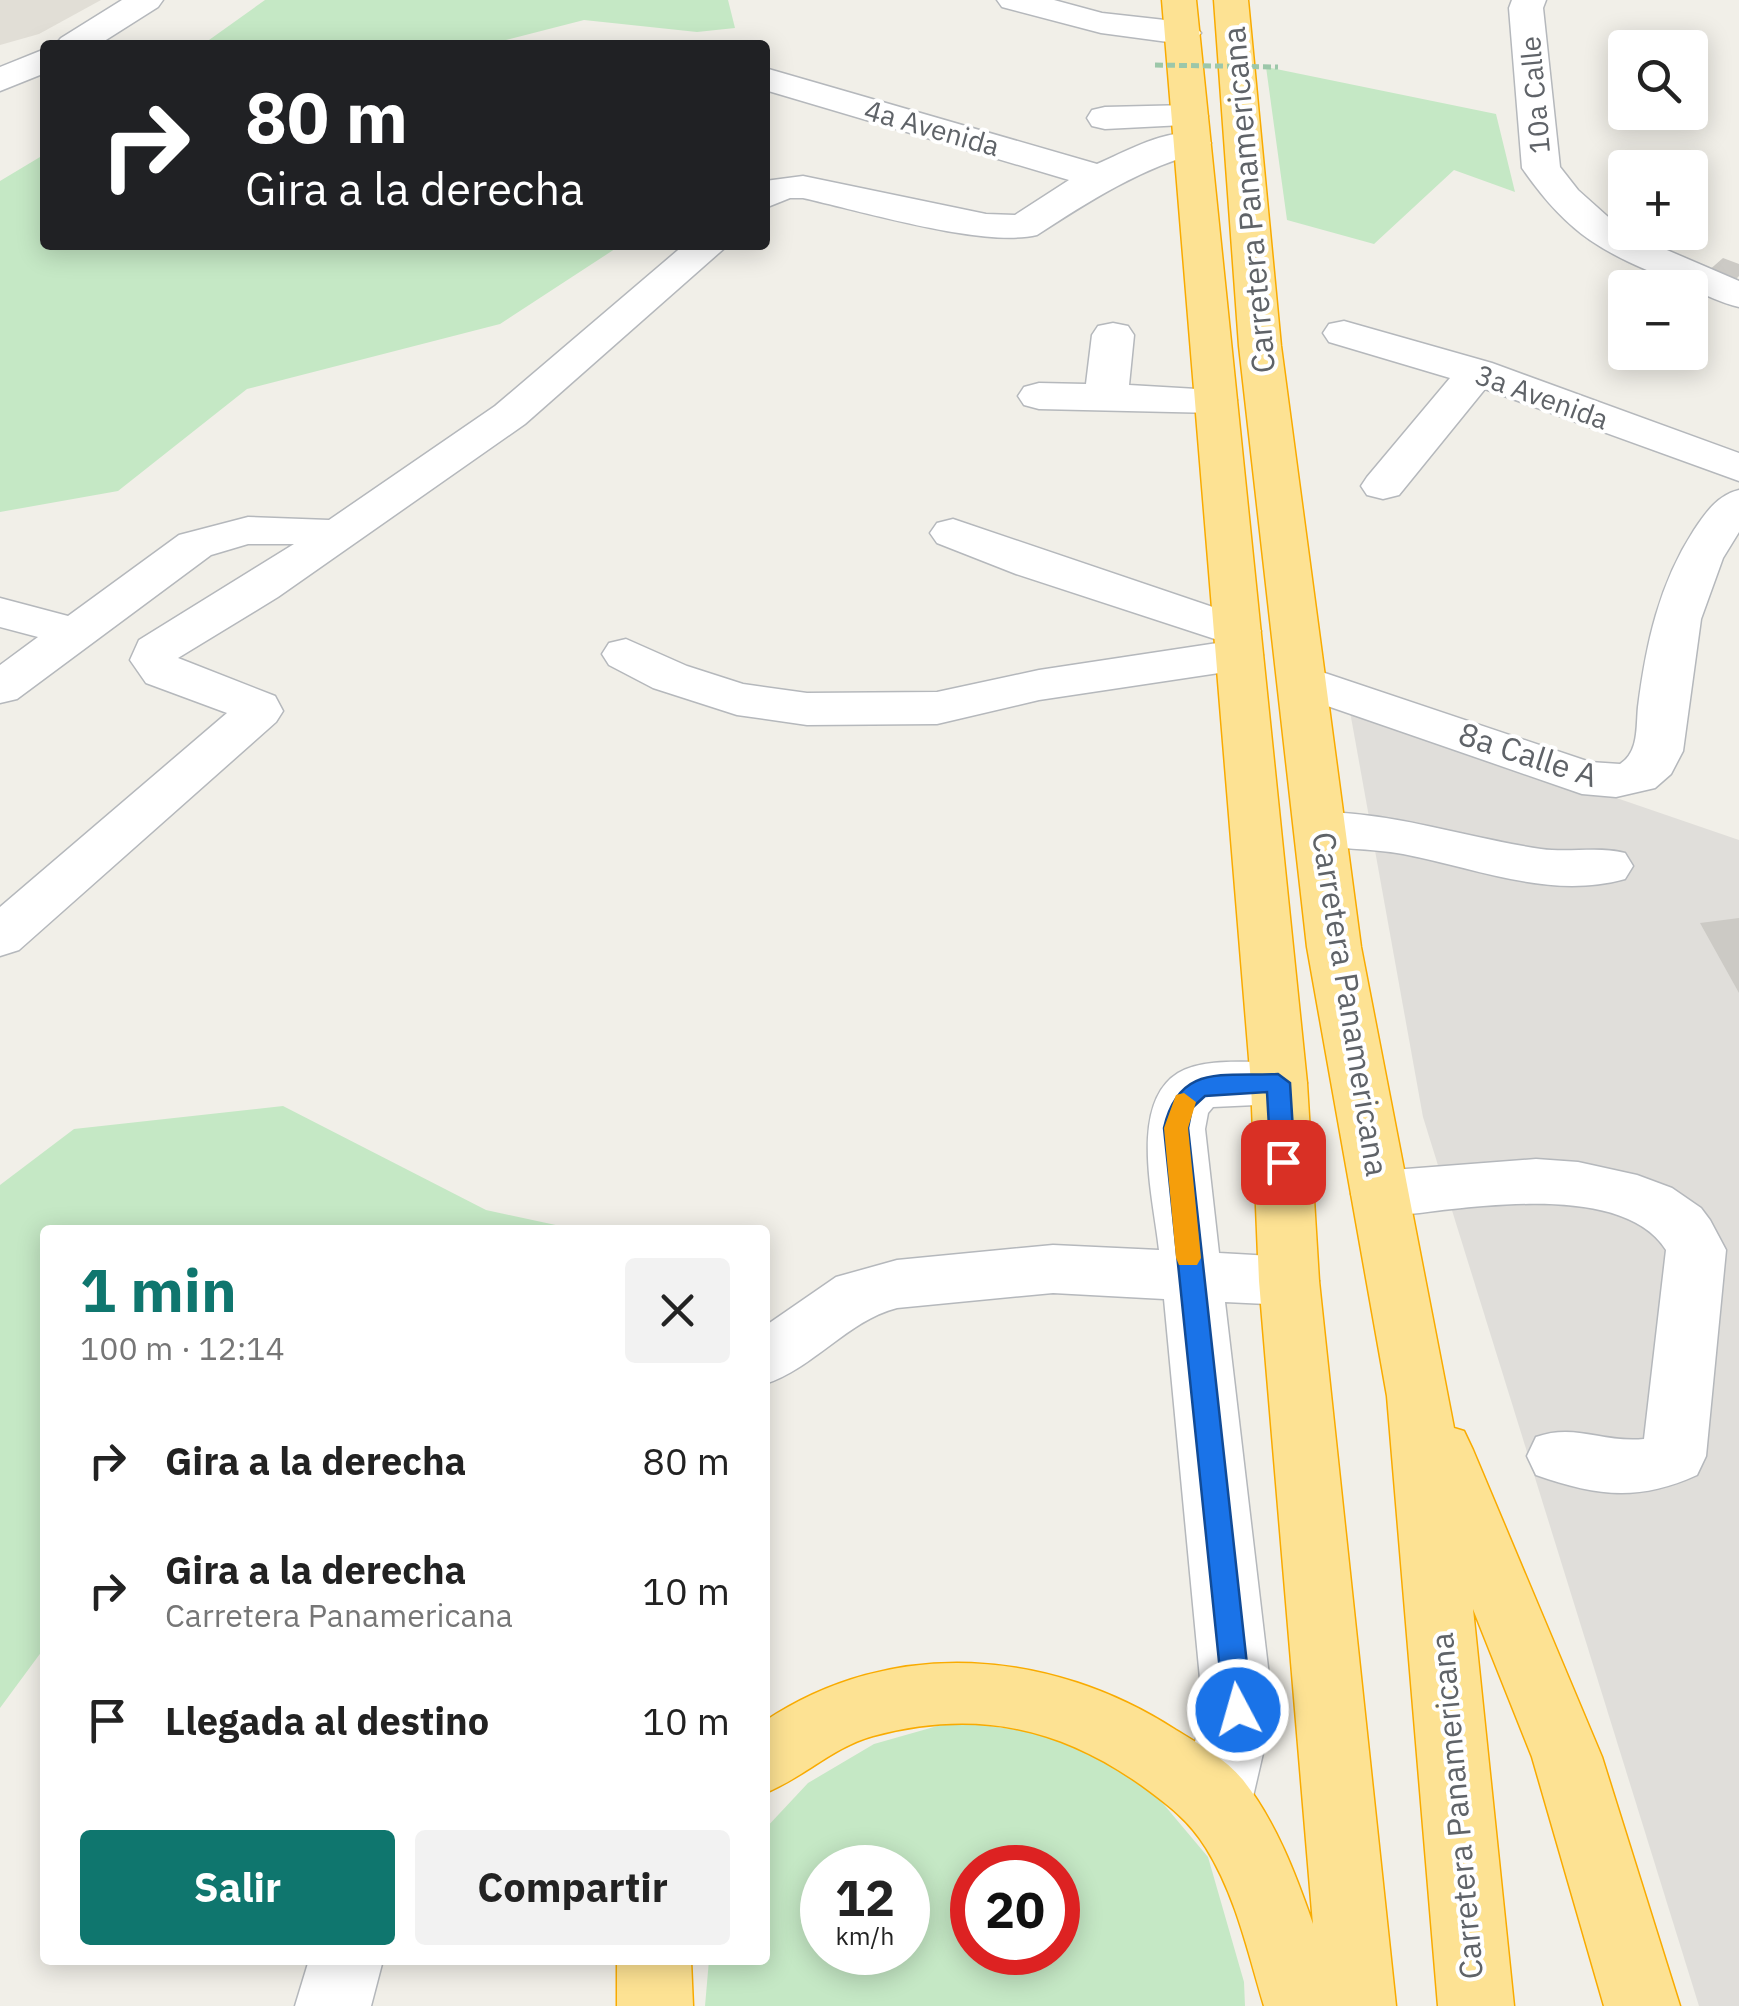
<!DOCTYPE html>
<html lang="es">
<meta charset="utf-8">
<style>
:root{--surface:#fff;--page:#f2f2f2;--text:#222;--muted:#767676;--accent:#0f766e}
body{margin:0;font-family:"IBM Plex Sans",sans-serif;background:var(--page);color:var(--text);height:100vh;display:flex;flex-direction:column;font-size:38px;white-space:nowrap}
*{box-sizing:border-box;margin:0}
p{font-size:32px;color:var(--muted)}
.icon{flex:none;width:55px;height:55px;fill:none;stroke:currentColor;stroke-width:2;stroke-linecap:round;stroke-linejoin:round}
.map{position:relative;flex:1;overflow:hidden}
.sheet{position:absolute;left:40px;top:1225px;width:730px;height:740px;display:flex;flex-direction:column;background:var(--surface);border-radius:10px;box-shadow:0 5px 25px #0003}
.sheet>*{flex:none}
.banner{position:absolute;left:40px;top:40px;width:730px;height:210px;border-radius:10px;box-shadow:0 5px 25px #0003;background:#202124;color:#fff;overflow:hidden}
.tools{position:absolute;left:1608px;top:30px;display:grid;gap:20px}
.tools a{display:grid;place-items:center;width:100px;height:100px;border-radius:10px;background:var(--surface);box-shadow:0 5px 25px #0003;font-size:50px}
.speed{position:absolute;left:800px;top:1845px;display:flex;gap:20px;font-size:50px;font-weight:700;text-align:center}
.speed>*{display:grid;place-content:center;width:130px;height:130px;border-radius:50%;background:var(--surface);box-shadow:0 5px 25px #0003;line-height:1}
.speed small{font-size:25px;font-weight:400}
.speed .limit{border:15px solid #d22;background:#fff;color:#111}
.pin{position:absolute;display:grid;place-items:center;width:85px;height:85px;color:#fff;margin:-42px;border-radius:20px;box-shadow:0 5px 15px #0006}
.me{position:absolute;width:110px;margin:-55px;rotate:354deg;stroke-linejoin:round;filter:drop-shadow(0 0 8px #0008)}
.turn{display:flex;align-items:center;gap:35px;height:210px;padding:0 40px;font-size:45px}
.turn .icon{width:130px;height:130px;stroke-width:2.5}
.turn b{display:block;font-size:70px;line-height:85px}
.round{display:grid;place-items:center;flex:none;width:105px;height:105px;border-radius:10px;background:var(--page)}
.headline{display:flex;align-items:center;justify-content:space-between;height:170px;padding:0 40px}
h1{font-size:60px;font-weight:800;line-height:75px;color:var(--accent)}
.button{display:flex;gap:20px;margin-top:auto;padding:20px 40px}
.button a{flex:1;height:115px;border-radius:10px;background:var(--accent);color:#fff;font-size:40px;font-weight:800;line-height:115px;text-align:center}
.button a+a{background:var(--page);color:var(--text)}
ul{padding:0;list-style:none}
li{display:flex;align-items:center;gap:30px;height:130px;padding:0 40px}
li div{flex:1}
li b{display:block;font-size:38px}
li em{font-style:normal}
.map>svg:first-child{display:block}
.industrial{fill:#e0deda}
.education{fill:#e1ded6}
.green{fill:#c5e8c5;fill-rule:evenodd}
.building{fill:#cccac5}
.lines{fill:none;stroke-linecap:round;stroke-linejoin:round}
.minor-casing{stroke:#b5b8bc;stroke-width:3}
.highway-casing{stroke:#f9ab00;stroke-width:3}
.minor{fill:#fff;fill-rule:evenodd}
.highway{fill:#fde293;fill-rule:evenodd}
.path-bridge{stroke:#9cc7a9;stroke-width:5;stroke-dasharray:8 4;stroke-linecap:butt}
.route{fill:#1a73e8;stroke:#114b97;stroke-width:2.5}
.slow{fill:#f59e0b}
.labels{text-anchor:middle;stroke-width:8;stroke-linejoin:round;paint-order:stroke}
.far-street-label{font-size:28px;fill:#5f6368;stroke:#fff}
.street-label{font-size:32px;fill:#5f6368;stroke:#fff}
</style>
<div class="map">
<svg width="1739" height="2006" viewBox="0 0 1739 2006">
<rect width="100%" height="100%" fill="#f1efe8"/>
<path class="industrial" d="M1349,706l390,134v1166h-40l-276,-889z"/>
<path class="education" d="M0,0h101l-62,34 -39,11z"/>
<path class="green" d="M265,0h463l7,28 -38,4 -113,-12 -98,25h-284z
M1266,67l230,47 19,78 -61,-22 -80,74 -87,-24z
M45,154v91h576l-121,79 -253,65 -129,102 -118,21v-331z
M283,1106l203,104 93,20h-534v417l-45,61v-523l74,-56z
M955,1721l104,15 80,39 69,82 36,125 1,24h-540l4,-46h56v-131l43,-46 66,-39zM822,1868h86v84h-86zM972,1868h86v84h-86z"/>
<path class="building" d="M1723,258l16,6v12l-6,6 -26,-10z
M1739,918v75l-39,-70z"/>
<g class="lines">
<g class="minor-casing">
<path id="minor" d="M122,0h41l-5,7 -60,38h-43l6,-7z
M997,0h57l48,13 81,9 12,4 6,7 -6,7 -12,4 -82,-11 -99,-26z
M1512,0h34l-3,8 17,159 18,23 47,42 114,49v26c-18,-4 -35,-13 -50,-19 -80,-34 -115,-45 -167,-120l-13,-160z
M45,49v24l-45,18v-24z
M765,68l332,96c33,-14 72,-38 108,-29l6,8 -6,8c-63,16 -114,49 -168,84 -53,13 -176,-24 -234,-37h-13l-25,10v-27l38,-5 183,38 29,1 54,-35 -304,-90z
M1190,105l13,3 5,8 -5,8 -98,5 -13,-3 -5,-8 5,-8 13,-3z
M684,245h44l-203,179 -247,173 -100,61 97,38 8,15 -7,11 -257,228 -19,6v-49l227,-194 -81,-30 -16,-23 9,-20 155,-96h-46l-37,11 -194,144 -17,4v-38l38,-28 -38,-10v-29l68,18 111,-81 69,-18 81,3 166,-114z
M1344,321l148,42 247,90v28l-254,-92 -86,106 -16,4 -16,-4 -6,-9 6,-9 83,-99 -121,-36 -6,-9 6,-9z
M1113,323l15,3 6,9 -5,50 102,6 6,9 -6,9 -15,4 -177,-4 -15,-4 -6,-9 6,-9 15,-4 47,1 6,-49 6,-9z
M1739,490v42l-16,26 -22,61 -18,132 -12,23 -16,14 -39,9 -34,-3 -295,-102 -7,-11 7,-11 17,-4 286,96 30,2c19,-12 16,-37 18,-57 8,-63 21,-123 56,-177 12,-18 24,-35 45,-40z
M953,519l301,102 7,10 -12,12 7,1 7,11 -7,11 -17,4 -200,30 -102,24 -130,1 -70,-10 -84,-27 -44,-23 -7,-11 7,-11 17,-4 61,27 56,18 64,9 130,-1 102,-22 185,-28 -208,-68 -79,-31 -7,-10 7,-10z
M1321,812c76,1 146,26 220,37 29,4 57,-3 84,4l8,13 -8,13c-75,21 -148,-11 -222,-25 -33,-6 -68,-4 -100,-13l-8,-12 8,-12z
M1279,1062l20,6 8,15 -8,15 -20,6 -66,3 -5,6 -3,16 14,124 70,4 21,7 9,17 -9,17 -21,7 -64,-3 48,408 -21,91 -11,24 -25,9 -25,-9 -11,-24 23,-91 -39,-411 -111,-6 -156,15c-50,13 -83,60 -132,76v-58l71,-49 61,-17 156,-15 106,5c-5,-49 -31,-146 19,-177 26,-16 72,-10 101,-11z
M1536,1159l42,3 59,13 35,13 29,20 9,12 16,30 -20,206 -9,19c-59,27 -101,21 -161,0l-9,-19 9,-19c39,-14 66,6 108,2l22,-189c-37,-59 -154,-47 -214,-41 -32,3 -62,11 -93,1l-8,-16 8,-16 21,-7z
M309,1960h74l-12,46h-76z"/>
</g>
<g class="highway-casing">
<path id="highway" d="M1162,0h34l111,1083 12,198 77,725h-132c-16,-53 -28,-110 -58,-158 -17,-28 -39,-44 -65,-63 -84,-59 -167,-76 -268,-49 -40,11 -70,42 -108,57v-72c127,-85 286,-72 411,9 23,14 50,29 67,50 33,42 53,95 70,144l-54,-643 -8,-198z
M1214,0h34l33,346 80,601 93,481 10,3 9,19 129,307 78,249h-76l-72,-249 -59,-148 41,397h-76l-51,-610 -80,-449 -68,-601z
M617,1960h74l2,46h-76z"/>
</g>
<use href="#minor" class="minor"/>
<use href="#highway" class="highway"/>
<path class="path-bridge" d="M1155,65l123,2"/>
</g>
<path class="route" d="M1278,1074l12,9 5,79 -3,7h-18l-3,-7 -4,-70 -62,4 -13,12 -4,20 64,582 -4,9 -10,4 -10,-4 -4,-9 -60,-582c15,-65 59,-51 114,-54z"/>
<path class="slow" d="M1184,1093l12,9 -8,26 13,130 -4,7h-18l-3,-7 -12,-130 12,-33z"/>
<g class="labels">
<g class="far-street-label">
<text transform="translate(1535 95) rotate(-95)" y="10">10a Calle</text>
<text transform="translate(932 128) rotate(16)" y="10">4a Avenida</text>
<text transform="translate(1542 397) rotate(20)" y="10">3a Avenida</text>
</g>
<g class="street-label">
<text transform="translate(1249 200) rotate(-95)" y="11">Carretera Panamericana</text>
<text transform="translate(1528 755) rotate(18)" y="11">8a Calle A</text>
<text transform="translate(1350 1004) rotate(81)" y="11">Carretera Panamericana</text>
<text transform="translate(1457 1806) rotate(-95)" y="11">Carretera Panamericana</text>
</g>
</g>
</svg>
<div class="tools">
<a><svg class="icon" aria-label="search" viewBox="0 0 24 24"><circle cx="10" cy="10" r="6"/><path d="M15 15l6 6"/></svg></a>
<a>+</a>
<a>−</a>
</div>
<div class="speed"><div>12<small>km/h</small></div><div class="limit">20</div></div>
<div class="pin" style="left:1283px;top:1162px;background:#d93025"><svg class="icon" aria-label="arrive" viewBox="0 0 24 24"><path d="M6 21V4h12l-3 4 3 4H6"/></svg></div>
<svg class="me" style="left:1238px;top:1710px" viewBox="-20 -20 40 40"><circle r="17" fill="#1a73e8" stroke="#fff" stroke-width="3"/><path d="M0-11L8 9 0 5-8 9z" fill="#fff"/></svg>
<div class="banner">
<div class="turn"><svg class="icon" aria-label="right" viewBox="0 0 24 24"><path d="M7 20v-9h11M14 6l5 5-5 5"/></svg><div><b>80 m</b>Gira a la derecha</div></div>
</div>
<section class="sheet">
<div class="headline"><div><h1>1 min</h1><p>100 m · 12:14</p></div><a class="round"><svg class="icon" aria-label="close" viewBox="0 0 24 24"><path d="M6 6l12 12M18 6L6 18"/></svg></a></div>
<ul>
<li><svg class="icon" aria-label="right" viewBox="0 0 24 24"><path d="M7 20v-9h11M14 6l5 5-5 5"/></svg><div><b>Gira a la derecha</b></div><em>80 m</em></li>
<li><svg class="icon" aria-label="right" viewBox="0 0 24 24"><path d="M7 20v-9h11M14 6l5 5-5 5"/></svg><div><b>Gira a la derecha</b><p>Carretera Panamericana</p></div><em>10 m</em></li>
<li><svg class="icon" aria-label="arrive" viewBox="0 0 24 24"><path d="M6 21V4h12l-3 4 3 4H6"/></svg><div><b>Llegada al destino</b></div><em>10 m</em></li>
</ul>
<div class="button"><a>Salir</a><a>Compartir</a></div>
</section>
</div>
